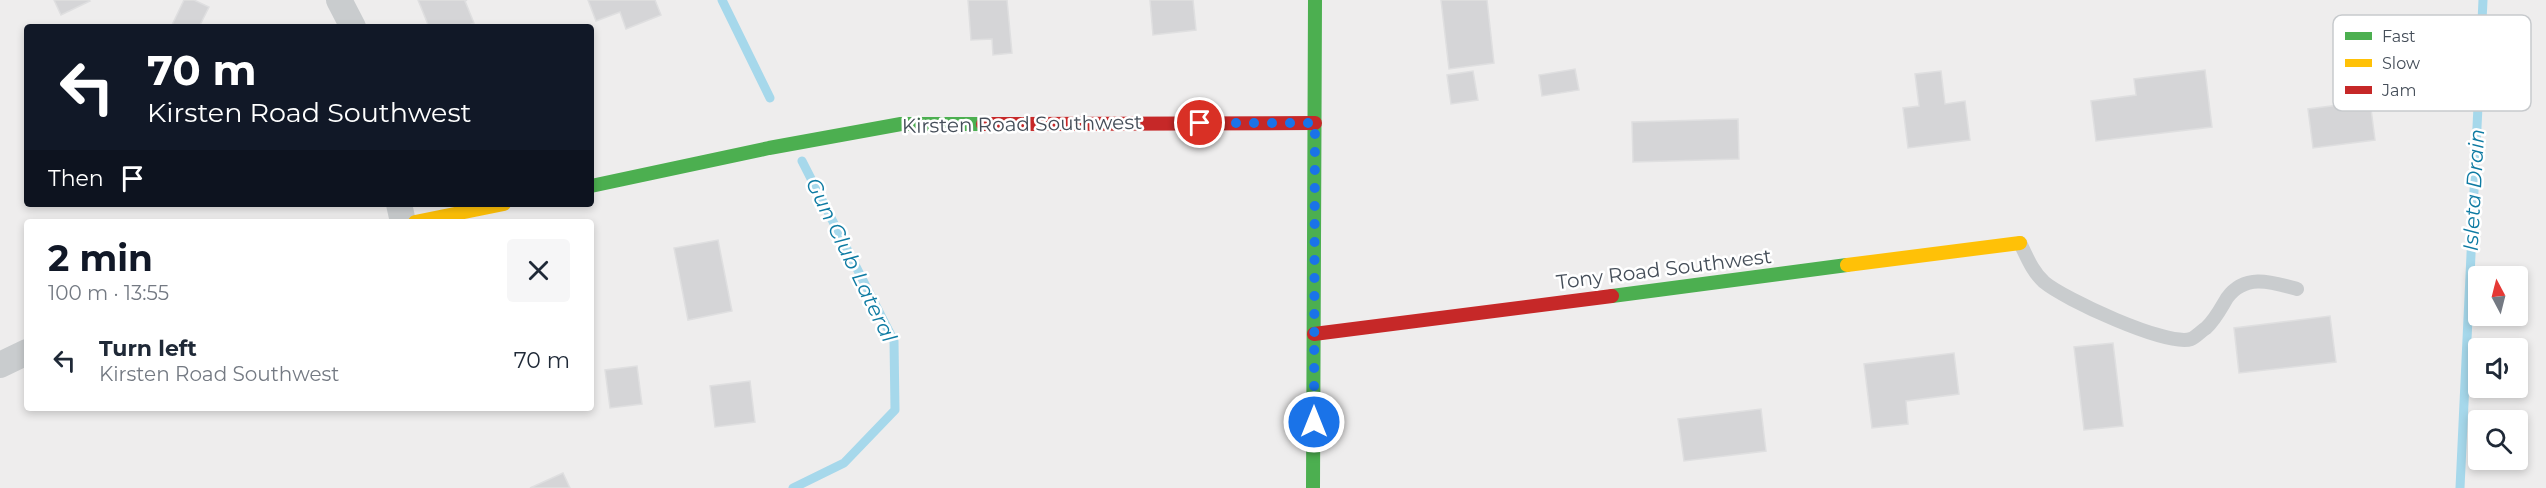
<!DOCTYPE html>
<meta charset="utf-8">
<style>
:root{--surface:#fff;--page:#f6f6f7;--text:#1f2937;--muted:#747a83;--accent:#111827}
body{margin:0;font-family:Montserrat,sans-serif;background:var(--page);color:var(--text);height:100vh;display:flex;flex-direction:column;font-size:22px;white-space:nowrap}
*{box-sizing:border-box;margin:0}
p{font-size:20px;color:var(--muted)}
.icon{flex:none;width:33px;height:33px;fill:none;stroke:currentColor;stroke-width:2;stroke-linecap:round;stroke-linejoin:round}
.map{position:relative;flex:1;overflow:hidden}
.sheet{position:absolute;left:24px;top:219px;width:570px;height:192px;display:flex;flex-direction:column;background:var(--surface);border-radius:6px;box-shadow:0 3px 9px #0003}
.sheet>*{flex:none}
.top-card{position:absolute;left:24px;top:24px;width:570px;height:183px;border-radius:6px;box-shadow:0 3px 9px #0003;background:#111827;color:#fff;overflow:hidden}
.needle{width:39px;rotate:353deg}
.controls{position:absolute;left:2468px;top:266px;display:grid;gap:12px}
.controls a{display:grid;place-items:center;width:60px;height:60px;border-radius:6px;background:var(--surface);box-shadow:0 3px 9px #0003;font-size:30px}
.pin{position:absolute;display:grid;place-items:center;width:51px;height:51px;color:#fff;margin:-26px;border:3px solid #fff;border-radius:50%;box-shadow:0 2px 6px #0007}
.me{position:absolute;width:66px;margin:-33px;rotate:0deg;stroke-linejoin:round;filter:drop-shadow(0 0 4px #0008)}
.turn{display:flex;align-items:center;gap:21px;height:126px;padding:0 24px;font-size:27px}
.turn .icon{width:78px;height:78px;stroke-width:2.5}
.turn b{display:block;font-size:42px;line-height:51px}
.then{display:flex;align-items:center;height:57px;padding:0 24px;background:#0003;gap:12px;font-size:22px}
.round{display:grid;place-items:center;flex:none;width:63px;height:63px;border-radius:6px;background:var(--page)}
.summary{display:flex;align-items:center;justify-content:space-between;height:102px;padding:0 24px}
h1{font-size:36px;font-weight:700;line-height:45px;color:var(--accent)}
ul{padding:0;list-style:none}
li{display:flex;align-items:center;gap:18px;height:78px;padding:0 24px}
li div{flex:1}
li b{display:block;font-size:22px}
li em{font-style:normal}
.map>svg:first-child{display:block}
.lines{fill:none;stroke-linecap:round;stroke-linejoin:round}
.stream{stroke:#a6d8eb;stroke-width:9}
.building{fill:#d5d5d7;stroke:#dfdfe0;stroke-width:1.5}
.lane{stroke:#c9ccce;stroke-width:14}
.street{stroke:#c9ccce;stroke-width:26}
.fast{stroke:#4caf50;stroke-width:14}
.slow{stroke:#ffc107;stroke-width:14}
.jam{stroke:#c62828;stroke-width:14}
.route{stroke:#1a73e8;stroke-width:10;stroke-dasharray:0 18}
.labels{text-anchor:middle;stroke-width:5;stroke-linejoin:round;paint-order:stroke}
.street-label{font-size:20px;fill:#454e59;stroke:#fff}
.water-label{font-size:21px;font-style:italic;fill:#0e7ba3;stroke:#fff}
.key{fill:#fff;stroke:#c7cacd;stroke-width:1.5}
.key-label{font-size:16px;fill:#454e59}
</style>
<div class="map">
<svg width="2546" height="488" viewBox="0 0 2546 488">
<rect width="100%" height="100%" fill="#eeeded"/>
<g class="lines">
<path class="stream" d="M722,0l48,98
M793,488l51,-25 51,-53 -1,-69 -92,-180
M2460,488l23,-488"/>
</g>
<path class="building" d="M54,0h35l1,1 -29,14z
M184,0h10l15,7 -10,20h-28z
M418,0h49l-2,1 9,22 -9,4h-36z
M588,0h67l6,15 -35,14 -6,-17 -24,9z
M968,0h39l5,53 -19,2 -1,-16 -21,1z
M1150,0h43l3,30 -43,5z
M1441,0h46l7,63 -45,6z
M1575,69l4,21 -37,6 -3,-21z
M2205,70l7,57 -116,14 -5,-40 45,-6 -2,-16z
M1473,71l5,29 -27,4 -4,-29z
M1941,71l4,33 20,-3 5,39 -62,8 -5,-40 16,-2 -4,-32z
M2370,101l5,39 -62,8 -5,-39z
M1738,119l1,40 -106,3 -1,-40z
M718,240l14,71 -44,9 -14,-72z
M2330,316l6,46 -97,11 -5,-45z
M2113,343l10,83 -39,4 -10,-83z
M1954,353l5,41 -53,7 2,23 -36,4 -8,-64z
M637,366l5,38 -32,4 -5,-38z
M750,381l5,41 -40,5 -5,-41z
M1761,409l5,42 -82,10 -6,-42z
M563,473l7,15h-40z"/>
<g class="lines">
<path class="lane" d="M2020,243c7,14 12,28 24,39 20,17 123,65 147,57 5,-2 10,-8 15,-11 9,-8 15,-20 21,-30 18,-25 45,-16 70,-9"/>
<path class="street" d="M339,0l14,27
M399,204l4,18
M0,365l27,-13"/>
<path class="fast" d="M591,186l178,-38 132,-24h82
M1612,296l235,-31
M1313,488l2,-488"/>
<path class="slow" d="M415,222l89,-18
M1847,265l173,-22"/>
<path class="jam" d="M983,124l332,-1
M1314,334l298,-38"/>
</g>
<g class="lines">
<path class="route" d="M1200,123h115l-1,299"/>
</g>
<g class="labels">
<g class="street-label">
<text transform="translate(1022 124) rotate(-1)" y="7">Kirsten Road Southwest</text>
<text transform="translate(1664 269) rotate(-7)" y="7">Tony Road Southwest</text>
</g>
<g class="water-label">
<text transform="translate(2474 190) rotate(-87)" y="7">Isleta Drain</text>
<text transform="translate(851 260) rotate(64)" y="7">Gun Club Lateral</text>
</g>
</g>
<rect x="2333" y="15" width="198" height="96" rx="9" class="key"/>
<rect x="2345" y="32" width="27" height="8" fill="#4caf50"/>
<rect x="2345" y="59" width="27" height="8" fill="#ffc107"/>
<rect x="2345" y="86" width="27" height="8" fill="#c62828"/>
<g class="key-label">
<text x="2382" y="42">Fast</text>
<text x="2382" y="69">Slow</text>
<text x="2382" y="96">Jam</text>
</g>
</svg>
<div class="controls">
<a><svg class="needle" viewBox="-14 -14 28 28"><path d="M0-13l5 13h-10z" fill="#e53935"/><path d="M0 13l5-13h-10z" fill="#747a83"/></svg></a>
<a><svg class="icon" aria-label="sound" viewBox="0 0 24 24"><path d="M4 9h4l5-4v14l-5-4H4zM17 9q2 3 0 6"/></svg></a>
<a><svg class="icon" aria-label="search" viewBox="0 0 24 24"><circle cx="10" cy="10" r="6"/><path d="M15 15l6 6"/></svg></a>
</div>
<div class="pin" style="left:1200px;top:123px;background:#d93025"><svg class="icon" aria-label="arrive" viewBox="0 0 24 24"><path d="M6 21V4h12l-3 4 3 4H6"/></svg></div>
<svg class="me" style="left:1314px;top:422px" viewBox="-20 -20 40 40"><circle r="17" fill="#1a73e8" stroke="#fff" stroke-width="3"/><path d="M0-11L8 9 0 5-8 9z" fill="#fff"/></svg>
<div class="top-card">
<div class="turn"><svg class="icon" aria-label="left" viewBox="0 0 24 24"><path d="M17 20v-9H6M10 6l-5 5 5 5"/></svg><div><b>70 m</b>Kirsten Road Southwest</div></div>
<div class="then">Then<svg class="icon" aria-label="arrive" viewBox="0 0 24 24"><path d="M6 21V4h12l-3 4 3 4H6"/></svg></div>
</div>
<section class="sheet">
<div class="summary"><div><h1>2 min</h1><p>100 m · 13:55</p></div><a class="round"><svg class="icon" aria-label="close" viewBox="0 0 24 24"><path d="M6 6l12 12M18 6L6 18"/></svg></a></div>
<ul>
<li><svg class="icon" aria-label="left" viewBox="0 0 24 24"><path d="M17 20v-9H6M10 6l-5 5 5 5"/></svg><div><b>Turn left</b><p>Kirsten Road Southwest</p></div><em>70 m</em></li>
</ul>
</section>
</div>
